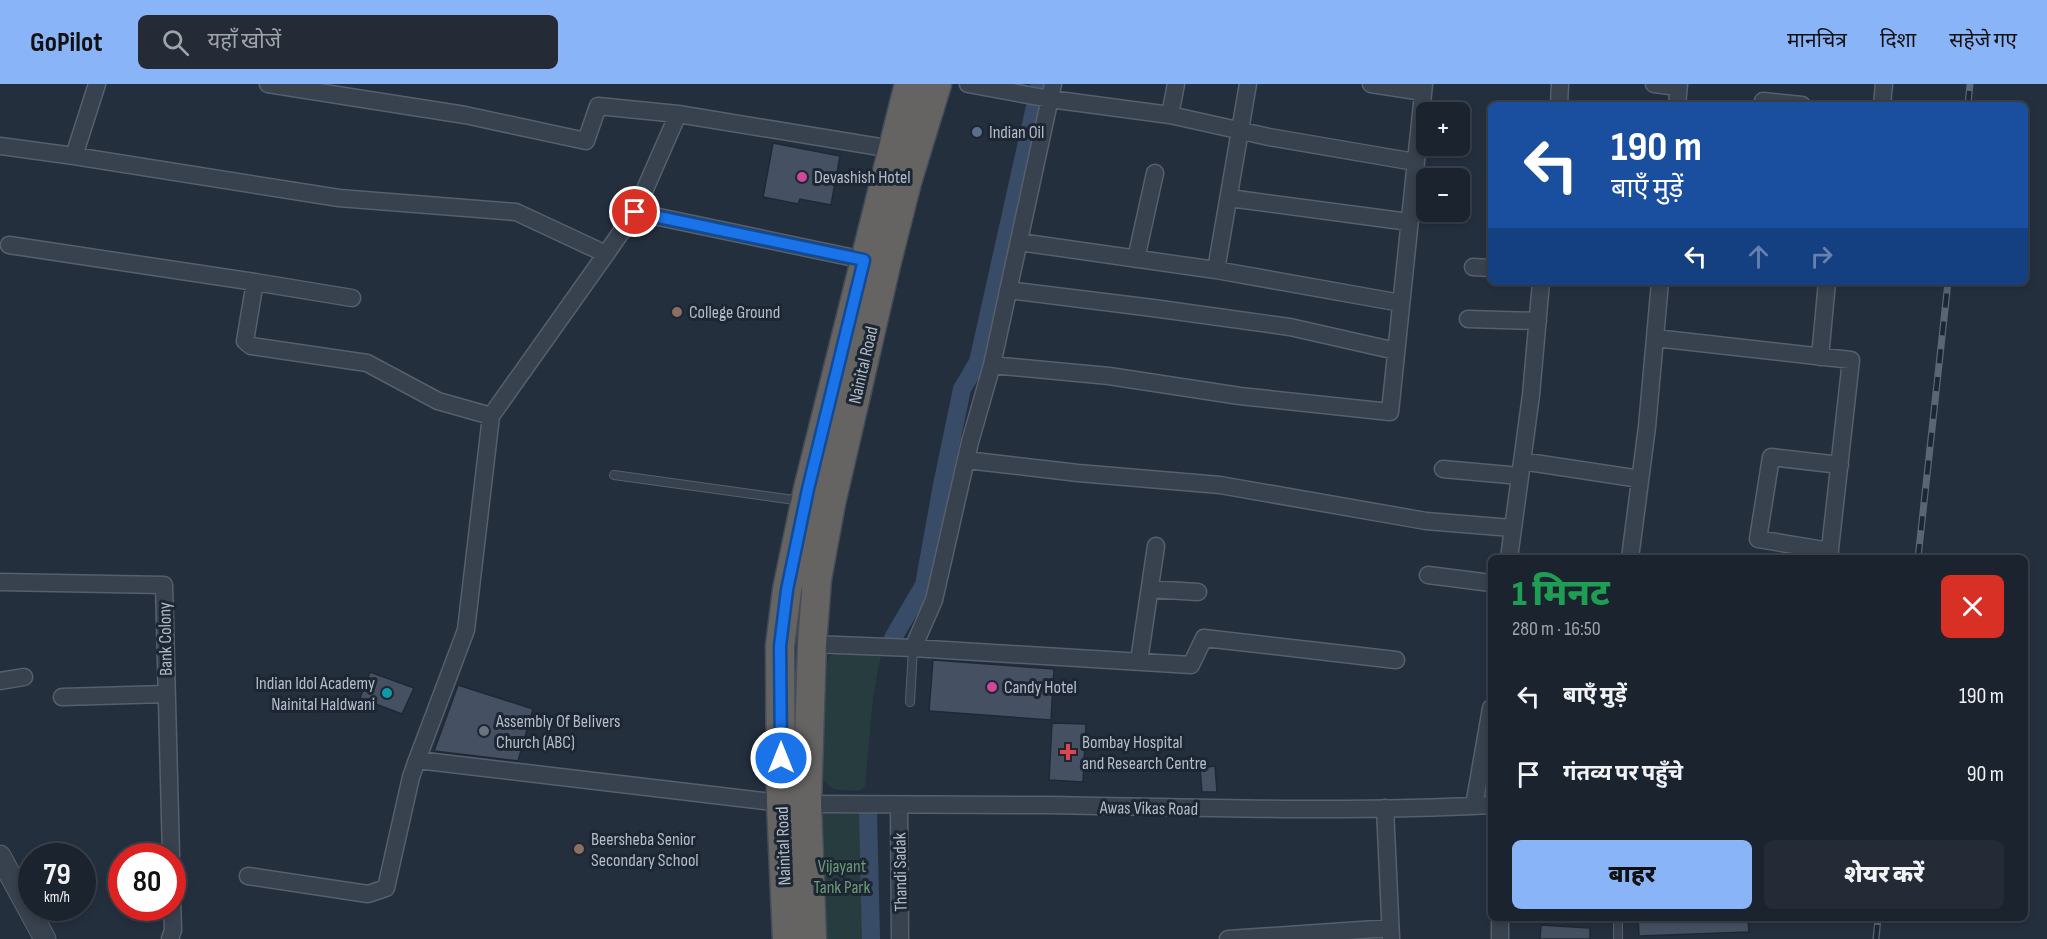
<!DOCTYPE html>
<html lang="hi">
<meta charset="utf-8">
<style>
:root{--surface:#1b232e;--page:#242b36;--text:#f1f3f6;--muted:#a0a4aa;--line:#39404a;--accent:#8ab4f8}
body{margin:0;font-family:"Sofia Sans Condensed","Noto Sans Devanagari",sans-serif;background:var(--page);color:var(--text);height:100vh;display:flex;flex-direction:column;font-size:22px;white-space:nowrap}
*{box-sizing:border-box;margin:0}
p{font-size:20px;color:var(--muted)}
.icon{flex:none;width:33px;height:33px;fill:none;stroke:currentColor;stroke-width:2;stroke-linecap:round;stroke-linejoin:round}
.map{position:relative;flex:1;overflow:hidden}
.details{position:absolute;left:1488px;top:471px;width:540px;height:366px;display:flex;flex-direction:column;background:var(--surface);border-radius:9px;box-shadow:0 3px 9px #0003,0 0 0 2px var(--line)}
.details>*{flex:none}
.guide{position:absolute;left:1488px;top:18px;width:540px;height:183px;border-radius:9px;box-shadow:0 3px 9px #0003,0 0 0 2px var(--line);background:#1a4fa0;color:#fff;overflow:hidden}
.controls{position:absolute;left:1416px;top:18px;display:grid;gap:12px}
.controls a{display:grid;place-items:center;width:54px;height:54px;border-radius:9px;background:var(--surface);box-shadow:0 3px 9px #0003,0 0 0 2px var(--line);font-size:30px}
.speed{position:absolute;left:18px;top:759px;display:flex;gap:12px;font-size:30px;font-weight:700;text-align:center}
.speed>*{display:grid;place-content:center;width:78px;height:78px;border-radius:50%;background:var(--surface);box-shadow:0 3px 9px #0003,0 0 0 2px var(--line);line-height:1}
.speed small{font-size:15px;font-weight:400}
.speed .limit{border:9px solid #d22;background:#fff;color:#111}
.pin{position:absolute;display:grid;place-items:center;width:51px;height:51px;color:#fff;margin:-26px;border:3px solid #fff;border-radius:50%;box-shadow:0 2px 6px #0007}
.me{position:absolute;width:66px;margin:-33px;rotate:0deg;stroke-linejoin:round;filter:drop-shadow(0 0 4px #0008)}
.turn{display:flex;align-items:center;gap:21px;height:126px;padding:0 24px;font-size:27px}
.turn .icon{width:78px;height:78px;stroke-width:2.5}
.turn b{display:block;font-size:42px;line-height:51px}
.lanes{display:flex;align-items:center;height:57px;padding:0 24px;background:#0003;justify-content:center;gap:30px;direction:ltr}
.lanes .off{opacity:.35}
.round{display:grid;place-items:center;flex:none;width:63px;height:63px;border-radius:9px;background:var(--page)}
.headline{display:flex;align-items:center;justify-content:space-between;height:102px;padding:0 24px}
h1{font-size:36px;font-weight:800;line-height:45px;color:#1e9e55}
.button{display:flex;gap:12px;margin-top:auto;padding:12px 24px}
.button a{flex:1;height:69px;border-radius:9px;background:var(--accent);color:#111;font-size:24px;font-weight:800;line-height:69px;text-align:center}
.button a+a{background:var(--page);color:var(--text)}
ul{padding:0;list-style:none}
li{display:flex;align-items:center;gap:18px;height:78px;padding:0 24px}
li div{flex:1}
li b{display:block;font-size:22px}
li em{font-style:normal}
header{display:flex;align-items:center;gap:36px;box-sizing:border-box;height:84px;padding:0 30px;background:var(--accent);color:#111}
header strong{font-size:28px}
nav{display:flex;gap:33px;margin-inline-start:auto;font-size:21px}
.search{width:420px;height:54px;background:var(--page);display:flex;align-items:center;gap:15px;box-sizing:border-box;padding:0 21px;border-radius:9px;color:var(--muted);font-size:22px}
.map>svg:first-child{display:block}
.green{fill:#263c3f}
.lines{fill:none;stroke-linecap:round;stroke-linejoin:round}
.canal{stroke:#394c67;stroke-width:18}
.building{fill:#455162;stroke:#1f2835;stroke-width:1.5}
.service-casing{stroke:#565f6c;stroke-width:10}
.minor-casing{stroke:#565f6c;stroke-width:19}
.tertiary-casing{stroke:#565f6c;stroke-width:23}
.trunk-casing{stroke:#434c59;stroke-width:31}
.service{stroke:#38414e;stroke-width:8}
.minor{stroke:#38414e;stroke-width:16}
.tertiary{stroke:#38414e;stroke-width:21}
.trunk{stroke:#656462;stroke-width:28}
.rail-casing{stroke:#5a6575;stroke-width:7}
.rail{stroke:#1d2633;stroke-width:4.5;stroke-dasharray:14;stroke-linecap:butt}
.route-casing{stroke:#114b97;stroke-width:15}
.route{stroke:#1a73e8;stroke-width:10}
.service-dot{fill:#5c6f8a;stroke:#1d2633;stroke-width:2}
.hotel-dot{fill:#d1479c;stroke:#1d2633;stroke-width:2}
.education-dot{fill:#8d6e63;stroke:#1d2633;stroke-width:2}
.culture-dot{fill:#0f9aa8;stroke:#1d2633;stroke-width:2}
.worship-dot{fill:#6b7280;stroke:#1d2633;stroke-width:2}
.health-dot{fill:#e0444e;stroke:#1d2633;stroke-width:2}
.labels{text-anchor:middle;stroke-width:6;stroke-linejoin:round;paint-order:stroke}
.poi-label{font-size:18px;fill:#b4bcc9;stroke:#1d2633;text-anchor:start}
.street-label{font-size:18px;fill:#b4bcc9;stroke:#1d2633}
.park-label{font-size:18px;fill:#6b9a76;stroke:#1d2633}
</style>
<header>
<strong>GoPilot</strong>
<div class="search"><svg class="icon" aria-label="search" viewBox="0 0 24 24"><circle cx="10" cy="10" r="6"/><path d="M15 15l6 6"/></svg>यहाँ खोजें</div>
<nav><a>मानचित्र</a><a>दिशा</a><a>सहेजे गए</a></nav>
</header>
<div class="map">
<svg width="2047" height="855" viewBox="0 0 2047 855">
<rect width="100%" height="100%" fill="#242f3e"/>
<path class="green" d="M835,569l46,2 -8,42 -8,89 -5,5c-15,-1 -30,2 -37,-13l4,-114 2,-7z
M819,730h43l2,125h-40z"/>
<g class="lines">
<path class="canal" d="M893,554l31,-53 18,-100 20,-96 16,-27 62,-278
M868,729l3,126"/>
</g>
<path class="building" d="M773,59l67,13 -9,49 -31,-6 -2,5 -35,-7z
M933,576l121,9 -3,51 -122,-9z
M370,588l44,16 -12,26 -42,-16z
M458,601l75,24 -15,52 -84,-10z
M1052,639l34,1 -3,58 -34,-2z
M1215,682l2,26h-15l-2,-24z
M1638,834h110l1,14 -110,4z
M1541,841l49,3v11h-50z"/>
<g class="lines">
<g class="service-casing">
<path id="service" d="M614,391l188,26
M910,618l3,-54
M1618,834v21"/>
</g>
<g class="minor-casing">
<path id="minor" d="M268,0l197,31 121,26 12,-35 80,8 -43,98
M968,0l82,15 120,16 99,22 146,25
M1371,0l52,8
M1654,0l24,3
M1763,17l39,4
M1559,21l1,-21
M1677,21l2,-21
M1882,21l2,-21
M678,30l214,35
M1170,31l6,-31
M0,62l74,10 265,42 177,14 90,42 29,-42 229,48
M74,72l23,-72
M1229,114l180,24
M1019,158l197,28 185,33
M9,161l246,37 -10,59 6,5 116,17 71,38 53,15
M606,170l-115,162 -25,214 -49,130 364,43
M1136,175l19,-86
M1473,183l18,1
M1216,186l32,-186
M255,198l97,16
M1008,206l145,18 137,19 106,24
M1468,235l70,2
M1655,254l196,22 -22,198
M1820,273l7,-75
M992,281l117,11 131,20 150,16 34,-328
M966,376l112,13 142,12 206,36 86,7
M1522,377l118,18
M1443,385l77,7
M1830,467l-72,-12 13,-82 69,8
M1509,474l22,-163 10,-113
M1630,474l17,-131 13,-145
M1428,491l63,8
M0,498l164,3 7,271
M1150,505l48,3
M812,560l101,4 278,17 13,-27 192,22
M913,564l21,-48 36,-158 22,-77 61,-281
M1139,577l17,-115
M0,597l24,-4
M62,613l104,-3
M807,720c79,1 158,0 237,1 149,2 298,8 447,0
M899,721l1,134
M1474,722l17,-98
M1385,724l6,130
M248,792l120,18 18,-6 25,-111 6,-17
M1500,834v21
M170,855l3,-9 -1,-31
M1228,855l162,-11"/>
</g>
<g class="tertiary-casing">
<path id="tertiary" d="M0,772l45,83"/>
</g>
<g class="trunk-casing">
<path id="trunk" d="M787,855l-6,-136 -1,-157 7,-56 21,-101 101,-405
M812,855l-5,-135 5,-160 5,-65 14,-76 55,-238 21,-83 30,-98"/>
</g>
<use href="#service" class="service"/>
<use href="#minor" class="minor"/>
<use href="#tertiary" class="tertiary"/>
<use href="#trunk" class="trunk"/>
<g class="rail-casing">
<path id="rail" d="M1968,21l2,-21
M1918,474l30,-276
M1876,855l2,-21"/>
</g>
<use href="#rail" class="rail"/>
</g>
<g class="lines">
<g class="route-casing">
<path id="route" d="M635,128l229,48 -56,229 -21,101 -7,56 1,112"/>
</g>
<use href="#route" class="route"/>
</g>
<circle class="service-dot" cx="977" cy="48" r="6"/>
<g class="hotel-dot">
<circle cx="802" cy="93" r="6"/>
<circle cx="992" cy="603" r="6"/>
</g>
<g class="education-dot">
<circle cx="677" cy="228" r="6"/>
<circle cx="579" cy="765" r="6"/>
</g>
<circle class="culture-dot" cx="387" cy="609" r="6"/>
<circle class="worship-dot" cx="484" cy="647" r="6"/>
<path class="health-dot" d="M1065 659h6v6h6v6h-6v6h-6v-6h-6v-6h6z"/>
<g class="labels">
<g class="poi-label">
<text x="989" y="54">Indian Oil</text>
<text x="814" y="99">Devashish Hotel</text>
<text x="689" y="234">College Ground</text>
<text x="375" y="605" text-anchor="end">Indian Idol Academy<tspan x="375" dy="21">Nainital Haldwani</tspan></text>
<text x="1004" y="609">Candy Hotel</text>
<text x="496" y="643">Assembly Of Belivers<tspan x="496" dy="21">Church (ABC)</tspan></text>
<text x="1082" y="664">Bombay Hospital<tspan x="1082" dy="21">and Research Centre</tspan></text>
<text x="591" y="761">Beersheba Senior<tspan x="591" dy="21">Secondary School</tspan></text>
</g>
<g class="street-label">
<text transform="translate(863 281) rotate(-77)" y="6">Nainital Road</text>
<text transform="translate(165 555) rotate(-91)" y="6">Bank Colony</text>
<text transform="translate(1149 724) rotate(1)" y="6">Awas Vikas Road</text>
<text transform="translate(783 762) rotate(-92)" y="6">Nainital Road</text>
<text transform="translate(900 788) rotate(-91)" y="6">Thandi Sadak</text>
</g>
<g class="park-label">
<text x="842" y="788">Vijayant<tspan x="842" dy="21">Tank Park</tspan></text>
</g>
</g>
</svg>
<div class="controls">
<a>+</a>
<a>−</a>
</div>
<div class="speed"><div>79<small>km/h</small></div><div class="limit">80</div></div>
<div class="pin" style="left:635px;top:128px;background:#d93025"><svg class="icon" aria-label="arrive" viewBox="0 0 24 24"><path d="M6 21V4h12l-3 4 3 4H6"/></svg></div>
<svg class="me" style="left:781px;top:674px" viewBox="-20 -20 40 40"><circle r="17" fill="#1a73e8" stroke="#fff" stroke-width="3"/><path d="M0-11L8 9 0 5-8 9z" fill="#fff"/></svg>
<div class="guide">
<div class="turn"><svg class="icon" aria-label="left" viewBox="0 0 24 24"><path d="M17 20v-9H6M10 6l-5 5 5 5"/></svg><div><b>190 m</b>बाएँ मुड़ें</div></div>
<div class="lanes"><svg class="icon" aria-label="left" viewBox="0 0 24 24"><path d="M17 20v-9H6M10 6l-5 5 5 5"/></svg><svg class="icon off" aria-label="ahead" viewBox="0 0 24 24"><path d="M12 20V5M6 11l6-6 6 6"/></svg><svg class="icon off" aria-label="right" viewBox="0 0 24 24"><path d="M7 20v-9h11M14 6l5 5-5 5"/></svg></div>
</div>
<section class="details">
<div class="headline"><div><h1>1 मिनट</h1><p>280 m · 16:50</p></div><a class="round" style="background:#d93025;color:#fff"><svg class="icon" aria-label="close" viewBox="0 0 24 24"><path d="M6 6l12 12M18 6L6 18"/></svg></a></div>
<ul>
<li><svg class="icon" aria-label="left" viewBox="0 0 24 24"><path d="M17 20v-9H6M10 6l-5 5 5 5"/></svg><div><b>बाएँ मुड़ें</b></div><em>190 m</em></li>
<li><svg class="icon" aria-label="arrive" viewBox="0 0 24 24"><path d="M6 21V4h12l-3 4 3 4H6"/></svg><div><b>गंतव्य पर पहुँचे</b></div><em>90 m</em></li>
</ul>
<div class="button"><a>बाहर</a><a>शेयर करें</a></div>
</section>
</div>
